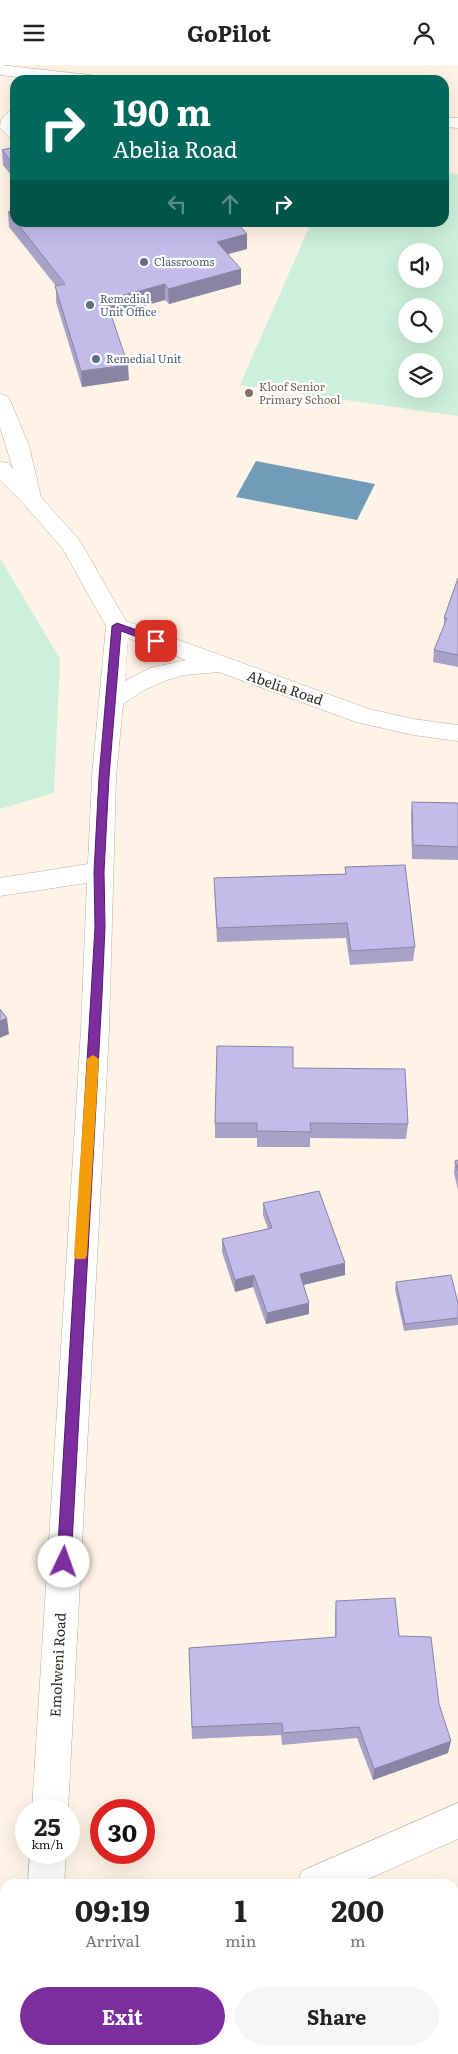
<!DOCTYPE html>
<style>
:root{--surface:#fff;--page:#f6f6f6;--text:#222;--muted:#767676;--accent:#7c2d9e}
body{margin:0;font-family:Literata,serif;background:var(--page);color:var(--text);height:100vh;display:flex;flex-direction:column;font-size:19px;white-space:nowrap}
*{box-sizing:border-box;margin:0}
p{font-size:16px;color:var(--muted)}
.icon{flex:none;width:28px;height:28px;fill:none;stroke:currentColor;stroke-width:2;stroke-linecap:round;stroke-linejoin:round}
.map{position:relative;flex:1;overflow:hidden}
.panel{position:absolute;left:0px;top:1814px;width:459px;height:176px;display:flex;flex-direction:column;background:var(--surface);border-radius:15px 15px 0 0;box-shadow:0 5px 20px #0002}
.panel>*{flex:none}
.guide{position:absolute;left:10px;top:10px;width:439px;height:152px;border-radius:15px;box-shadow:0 5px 20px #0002;background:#00695c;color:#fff;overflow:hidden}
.controls{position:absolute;left:398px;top:178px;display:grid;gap:10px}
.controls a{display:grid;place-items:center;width:45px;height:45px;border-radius:50%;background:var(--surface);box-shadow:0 5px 20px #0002;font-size:25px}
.speed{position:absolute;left:15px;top:1734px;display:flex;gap:10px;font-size:25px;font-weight:700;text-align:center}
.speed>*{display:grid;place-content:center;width:65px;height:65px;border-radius:50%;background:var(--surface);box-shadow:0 5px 20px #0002;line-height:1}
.speed small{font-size:12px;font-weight:400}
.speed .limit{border:8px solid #d22;background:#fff;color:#111}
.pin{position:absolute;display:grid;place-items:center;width:42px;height:42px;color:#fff;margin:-21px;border-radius:10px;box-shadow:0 2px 8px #0006}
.me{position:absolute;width:55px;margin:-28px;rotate:3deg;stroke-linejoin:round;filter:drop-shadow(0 0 4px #0008)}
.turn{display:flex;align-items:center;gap:18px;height:105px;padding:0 20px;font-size:22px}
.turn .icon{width:65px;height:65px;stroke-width:2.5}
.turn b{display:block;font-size:35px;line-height:42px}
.lanes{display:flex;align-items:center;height:48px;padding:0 20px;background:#0003;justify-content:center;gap:25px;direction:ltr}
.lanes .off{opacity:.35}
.eta{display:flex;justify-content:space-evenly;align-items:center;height:85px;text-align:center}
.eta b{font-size:30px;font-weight:700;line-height:35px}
.cta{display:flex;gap:10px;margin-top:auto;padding:10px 20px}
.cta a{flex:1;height:58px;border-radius:30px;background:var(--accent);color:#fff;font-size:20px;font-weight:700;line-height:58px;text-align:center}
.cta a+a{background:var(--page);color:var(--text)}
header{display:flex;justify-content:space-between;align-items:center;height:65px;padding:0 20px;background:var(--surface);font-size:22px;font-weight:700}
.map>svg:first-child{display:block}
.green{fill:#ccf0db;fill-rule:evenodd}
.water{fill:#709cb9}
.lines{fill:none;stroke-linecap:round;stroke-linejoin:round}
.minor-casing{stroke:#b9aea1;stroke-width:1}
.minor{fill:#fff;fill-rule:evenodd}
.wall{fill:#a8a2c9}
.shaded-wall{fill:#8884a4}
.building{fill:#c3bcea;stroke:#8884a4}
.route{fill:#7c2d9e;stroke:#511d67}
.slow{fill:#f59e0b}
.service-dot{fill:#5c6f8a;stroke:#fff;stroke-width:2}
.education-dot{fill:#8d6e63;stroke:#fff;stroke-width:2}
.labels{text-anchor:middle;stroke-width:4.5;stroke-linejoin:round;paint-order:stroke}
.far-service-label{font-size:11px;fill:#4e5e75;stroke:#fff;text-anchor:start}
.far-education-label{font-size:11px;fill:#785e54;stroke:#fff;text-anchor:start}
.street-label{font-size:14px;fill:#312d27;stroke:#fff}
</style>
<header><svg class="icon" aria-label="menu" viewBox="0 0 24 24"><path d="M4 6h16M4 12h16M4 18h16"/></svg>GoPilot<svg class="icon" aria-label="person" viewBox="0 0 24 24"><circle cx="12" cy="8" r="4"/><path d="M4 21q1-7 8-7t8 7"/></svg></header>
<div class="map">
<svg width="458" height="1989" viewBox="0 0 458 1989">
<rect width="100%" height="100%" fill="#fff3e5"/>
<path class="green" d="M444,108l14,1v242l-218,-31 71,-162h133zM406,186h28v28h-28zM406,241h28v28h-28zM406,296h28v28h-28z
M0,493l60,101 -6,134 -54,16z"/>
<path class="water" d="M256,396l119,23 -18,36 -121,-23z"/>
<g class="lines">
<g class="minor-casing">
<path id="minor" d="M0,0l90,10 6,1 3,4h-56l-43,-5z
M15,45v28l-6,-1 -9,-9c0,-10 5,-16 15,-18z
M444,52l14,1v10l-14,-1z
M0,329l7,2 3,4 19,46 12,51 39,44 46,80 243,88 44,10 45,6v16l-45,-6 -57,-13 -137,-50 -35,3 -17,5 -23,10 -21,14 -7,73 -7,253 -41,780h-36l49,-780 6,-147 -87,13v-18l88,-14 4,-87 14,-151 -43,-77 -40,-46 -23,-23v-18l8,1 5,6 -13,-42zM128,573l58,22 -36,8 -25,13z
M458,1738v36l-101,45h-60l5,-13z
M30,1788h36l-2,31h-36z
M5,1914v38l-5,2v-38z
M18,1985h38v4h-38z"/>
</g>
<use href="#minor" class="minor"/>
</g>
<path class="wall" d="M15,82v33l-12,-15 -1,-15z
M15,145v13h222l10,11v15l-19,5 13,30 -72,20 -4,-4 -54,15 18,65 -47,7 -26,-85v-16l-47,-59 -1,-15z
M458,513v89l-25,-5 1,-12 10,-24v-8z
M412,737l46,1v57l-46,-1 -1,-43z
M345,802l70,80 -2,14 -63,4 -4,-27 -129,4 -3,-64 131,-4z
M293,1003l115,56 -2,15 -96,-1v9h-53v-9h-42v-15z
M458,1095v30l-4,-17 1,-12z
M263,1138l82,72 -42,10 6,18v11l-43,10 -13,-37 -18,5 -13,-40v-13l46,-10 -5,-14z
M396,1217l62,21v22l-54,6 -9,-42z
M336,1536l63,35 40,68 9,49 -75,27 -16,-42 -75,7 -1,-10 -89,4 -3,-91 146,-11v-23z"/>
<path class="shaded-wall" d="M247,169v15l-30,8v-15z
M241,204v15l-72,20 -1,-15z
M165,219v16l-58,16 -1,-16z
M128,300l1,15 -47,7 -1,-16z
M7,953l2,16 -9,4v-17z
M345,1198v12l-46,11 1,-12z
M254,1210l-1,12 -18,5v-12z
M309,1238v11l-43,10 1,-11z
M451,1676l-3,12 -75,27 1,-11z"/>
<path class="building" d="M15,82v19l-13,-16z
M15,145v10l-7,-8z
M17,158h220l10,11 -30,8 24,27 -73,20 -3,-5 -59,16 22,65 -47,6 -26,-85 10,-2z
M458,513v77l-24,-5 13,-32h-3z
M412,737l46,1v44l-45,-2z
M405,800l10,82 -64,4 -4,-28 -130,5 -3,-50 132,-4 -1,-7z
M0,944l7,9 -7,3z
M217,981l76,1v21l112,1 3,55 -98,-1 1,9 -54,-1v-8h-42z
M458,1095v11l-3,-10z
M319,1126l26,72 -45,11 9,29 -42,10 -13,-38 -19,5 -13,-41 50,-11 -9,-25z
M451,1210l7,28v15l-53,6 -9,-42z
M395,1533l4,38 32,1 8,67 12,37 -77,28 -15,-42 -76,6 -1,-10 -90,4 -3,-79 147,-11v-36z"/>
<path class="route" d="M117,558l43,15 1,3 -5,3 -35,-13 -12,146 -5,95 1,55 -3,68 -31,567 -2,4 -5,2 -5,-2 -2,-4 34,-567 4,-68 -1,-55 5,-95 13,-151z"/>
<path class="slow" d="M93,990l6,4 -12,196 -2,4h-9l-2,-4 13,-196z"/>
<g class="service-dot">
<circle cx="144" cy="197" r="5"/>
<circle cx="90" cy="240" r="5"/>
<circle cx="96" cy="294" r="5"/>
</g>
<circle class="education-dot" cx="249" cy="328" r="5"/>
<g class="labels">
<g class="far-service-label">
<text x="154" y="201">Classrooms</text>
<text x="100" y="238">Remedial<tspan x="100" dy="13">Unit Office</tspan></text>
<text x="106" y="298">Remedial Unit</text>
</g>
<g class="far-education-label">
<text x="259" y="326">Kloof Senior<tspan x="259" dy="13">Primary School</tspan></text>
</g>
<g class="street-label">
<text transform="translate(285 623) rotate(19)" y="5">Abelia Road</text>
<text transform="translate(58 1600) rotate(-87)" y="5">Emolweni Road</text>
</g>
</g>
</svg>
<div class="controls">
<a><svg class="icon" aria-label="sound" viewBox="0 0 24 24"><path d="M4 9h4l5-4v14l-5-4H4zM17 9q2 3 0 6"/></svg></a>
<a><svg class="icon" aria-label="search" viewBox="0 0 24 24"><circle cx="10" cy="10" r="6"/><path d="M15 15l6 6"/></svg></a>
<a><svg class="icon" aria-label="layers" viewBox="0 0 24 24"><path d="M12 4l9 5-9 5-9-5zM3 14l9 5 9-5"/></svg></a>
</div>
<div class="speed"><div>25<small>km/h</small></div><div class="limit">30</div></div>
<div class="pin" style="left:156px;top:576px;background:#d93025"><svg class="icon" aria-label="arrive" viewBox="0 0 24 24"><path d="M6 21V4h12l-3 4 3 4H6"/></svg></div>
<svg class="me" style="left:64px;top:1497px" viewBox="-20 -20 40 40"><circle r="19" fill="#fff"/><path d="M0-13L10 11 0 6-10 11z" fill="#7c2d9e"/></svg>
<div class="guide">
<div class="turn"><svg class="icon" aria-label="right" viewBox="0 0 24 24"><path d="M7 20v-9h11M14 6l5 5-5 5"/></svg><div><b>190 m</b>Abelia Road</div></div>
<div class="lanes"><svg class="icon off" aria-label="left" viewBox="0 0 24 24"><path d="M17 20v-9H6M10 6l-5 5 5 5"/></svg><svg class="icon off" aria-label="ahead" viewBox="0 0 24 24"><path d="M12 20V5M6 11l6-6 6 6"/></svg><svg class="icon" aria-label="right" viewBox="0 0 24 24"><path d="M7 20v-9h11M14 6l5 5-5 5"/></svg></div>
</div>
<section class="panel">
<div class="eta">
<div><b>09:19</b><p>Arrival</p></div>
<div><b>1</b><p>min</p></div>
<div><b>200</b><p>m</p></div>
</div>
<div class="cta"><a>Exit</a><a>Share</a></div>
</section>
</div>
